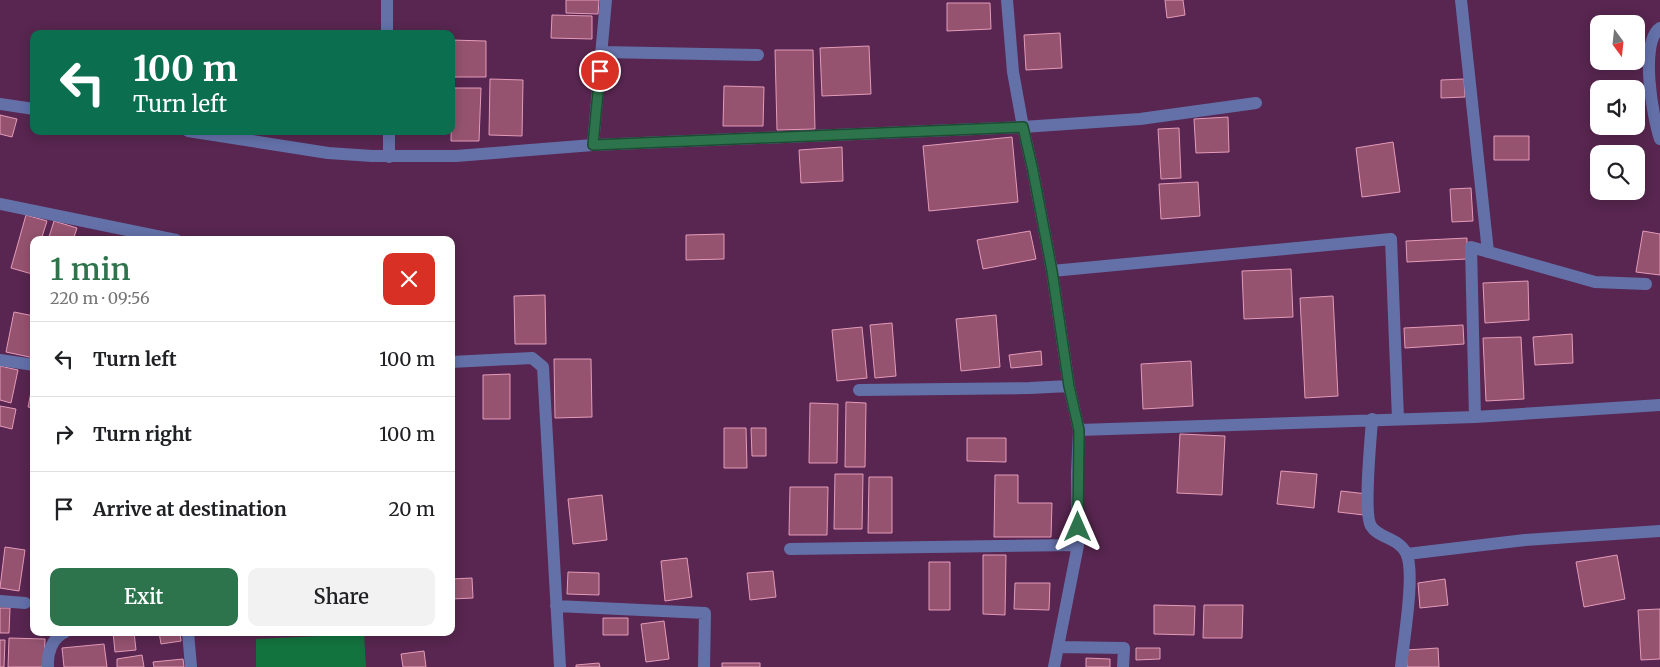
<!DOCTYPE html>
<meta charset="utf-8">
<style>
:root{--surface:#fff;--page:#f2f2f2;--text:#202124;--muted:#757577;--line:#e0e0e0;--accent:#2d734c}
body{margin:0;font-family:Merriweather,serif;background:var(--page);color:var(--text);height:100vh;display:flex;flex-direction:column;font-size:19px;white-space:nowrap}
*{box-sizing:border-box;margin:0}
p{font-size:16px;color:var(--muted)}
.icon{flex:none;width:28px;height:28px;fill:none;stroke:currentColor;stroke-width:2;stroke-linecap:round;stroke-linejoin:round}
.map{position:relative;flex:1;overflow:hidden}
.details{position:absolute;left:30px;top:236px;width:425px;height:400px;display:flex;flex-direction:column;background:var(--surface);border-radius:10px;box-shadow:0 2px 12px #0003}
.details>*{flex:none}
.hud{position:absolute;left:30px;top:30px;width:425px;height:105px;border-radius:10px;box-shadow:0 2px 12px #0003;background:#0b6e4f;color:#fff;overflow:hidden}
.needle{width:32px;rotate:165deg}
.fabs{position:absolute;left:1590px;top:15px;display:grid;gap:10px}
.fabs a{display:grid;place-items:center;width:55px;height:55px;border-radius:10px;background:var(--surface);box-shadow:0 2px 12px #0003;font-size:25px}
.pin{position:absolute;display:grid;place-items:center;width:42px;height:42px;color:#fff;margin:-21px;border:2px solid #fff;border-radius:50%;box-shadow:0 1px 5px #0007}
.me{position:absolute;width:55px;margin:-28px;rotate:0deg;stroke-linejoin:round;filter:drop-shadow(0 0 4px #0008)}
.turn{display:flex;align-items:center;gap:18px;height:105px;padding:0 20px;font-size:22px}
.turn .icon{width:65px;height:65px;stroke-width:2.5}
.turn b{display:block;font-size:35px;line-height:42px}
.round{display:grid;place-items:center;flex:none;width:52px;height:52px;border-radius:10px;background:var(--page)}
.headline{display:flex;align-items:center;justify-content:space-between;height:85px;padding:0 20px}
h1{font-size:30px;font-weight:600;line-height:38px;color:var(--accent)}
.button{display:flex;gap:10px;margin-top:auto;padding:10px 20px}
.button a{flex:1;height:58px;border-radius:10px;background:var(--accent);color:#fff;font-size:20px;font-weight:600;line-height:58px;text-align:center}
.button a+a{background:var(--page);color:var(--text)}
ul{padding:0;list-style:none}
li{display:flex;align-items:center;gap:15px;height:75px;padding:0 20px;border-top:1px solid var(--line)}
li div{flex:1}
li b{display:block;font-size:19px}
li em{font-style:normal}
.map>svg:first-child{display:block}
.green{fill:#13733f}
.building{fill:#955370;stroke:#e49bb9}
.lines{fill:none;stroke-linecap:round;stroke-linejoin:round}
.street{stroke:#6471a9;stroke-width:12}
.route-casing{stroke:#1d4b31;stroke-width:12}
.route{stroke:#2d734c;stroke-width:9}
</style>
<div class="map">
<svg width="1660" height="667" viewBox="0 0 1660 667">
<rect width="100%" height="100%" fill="#582650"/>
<path class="green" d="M364,634l2,33h-110v-28z"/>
<path class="building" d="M566,0h33l-1,14 -32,-1z
M1165,0h18l2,15 -18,3z
M947,3h43l1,26 -44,2z
M552,15l40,1v23l-41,-1z
M1060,33l2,35 -36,2 -2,-35z
M451,40l35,1v36h-35z
M869,46l2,48 -49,2 -2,-48z
M775,50h38l2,79 -38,1z
M490,79l33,1 -1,56 -33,-1z
M1464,79l1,18 -24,1v-18z
M724,86l40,1 -1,39h-40z
M452,88h29l-2,53h-28z
M0,115l17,4 -5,18 -12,-3z
M1228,117l1,35 -33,1 -2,-34z
M1179,128l2,50 -20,1 -3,-50z
M1494,136h35v24h-35z
M1012,137l6,65 -89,9 -6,-65z
M1393,142l7,50 -38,5 -6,-49z
M842,147l1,34 -42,2 -2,-33z
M1198,182l2,34 -39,3 -2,-35z
M1471,188l2,33 -21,1 -2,-33z
M26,215l21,6 -6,19h-7v28l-2,6 -21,-6z
M54,221l23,7 -4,12h-25z
M1030,231l6,28 -53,10 -6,-29z
M1643,231l17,3v41l-24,-3z
M724,234v25l-38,1v-25z
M1467,238v21l-60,3 -1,-21z
M1291,269l2,48 -49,2 -2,-48z
M1528,281l1,39 -44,3 -2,-40z
M545,295l1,49h-31l-1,-48z
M1333,296l5,100 -33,2 -5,-100z
M14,312l20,4v42l-28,-6z
M996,315l4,52 -39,4 -5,-52z
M892,323l4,53 -21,2 -5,-53z
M1463,325l1,19 -59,4 -1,-20z
M862,327l5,51 -30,3 -5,-51z
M1572,334l1,29 -38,2 -2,-28z
M1521,337l3,62 -38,2 -3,-63z
M1041,351l1,14 -31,3 -2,-13z
M554,359h37l1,58 -37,1z
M1191,361l2,45 -50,3 -2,-45z
M0,366l18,4 -7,33 -11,-3z
M510,374v45h-27v-44z
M34,378v30l-6,-1z
M846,402l20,1 -1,64h-20z
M810,403l28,1 -1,59h-28z
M0,406l16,3 -4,20 -12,-3z
M724,428h22l1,40h-23z
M751,428h15v28h-14z
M1180,434l45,2 -3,59 -45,-2z
M967,438h39v24l-39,-1z
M1281,471l36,3 -3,34 -37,-4z
M835,474h28l-1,55h-28z
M995,475h23v28h34l-1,34h-57z
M869,477h23v56h-24z
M790,487h38l-1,48h-38z
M1341,491l26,3 -3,21 -26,-3z
M602,495l5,45 -34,4 -5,-45z
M5,547l20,3 -6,41 -19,-3z
M983,555h23l-1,60 -22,-1z
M1617,555l8,44 -41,8 -8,-45z
M687,558l5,39 -27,4 -4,-40z
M929,562h21v48h-21z
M773,571l3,26 -26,3 -3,-27z
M568,572l31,1v22l-32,-1z
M472,578l1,20 -22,1v-20z
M1445,579l3,26 -28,3 -2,-25z
M1015,583h35l-1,27 -35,-1z
M1154,605l41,1 -1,29 -40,-1z
M1204,605h39l-1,33h-39z
M0,608h10l-1,25h-9z
M1660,609v50l-19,1 -3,-50z
M603,618h25v17h-25z
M664,621l5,38 -23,3 -5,-38z
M113,632h21l2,18 -21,2z
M159,632h21l1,9 -20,3z
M9,638l36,1 -1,28h-36z
M0,640h5l-1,27h-4z
M104,644l3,23h-43l-2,-19z
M1136,648h24v11l-24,1z
M1438,648l1,19h-32l-1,-17z
M424,651l2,16h-23l-2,-13z
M142,655l2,12h-27v-8z
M1086,658l24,1v8h-24z
M183,659l1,8h-30l-1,-5z
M599,663l1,4h-24v-2z
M722,663h38v4h-38z"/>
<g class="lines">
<path class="street" d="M387,0v34
M1007,0l6,72 10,55 10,44 19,100 17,115 10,44 -2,43 1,72 -24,122
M1461,0l27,252
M1660,28c-21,14 -7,91 0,111
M601,52l157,3
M0,104l34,5
M188,131l140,22 44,3h84l137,-11 430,-18 117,-8 116,-16
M389,131v26
M593,145l13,-145
M0,204l176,36
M1052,271l339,-32 7,180
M0,360l34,5
M451,362l81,-4 11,9 17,300
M859,390l171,-2 39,-2
M1475,417l-4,-170 124,35 51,2
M1372,419c-1,19 -9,94 -1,107 7,12 28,12 35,27 10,18 -3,91 -5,114
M1079,430l396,-13 185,-12
M790,549l288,-4
M1407,554l118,-14 135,-9
M0,601l25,2
M556,606l149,7 -1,54
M188,632l3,35
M1058,647l66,1 -1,19
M48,667c-1,-14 4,-29 17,-35"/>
</g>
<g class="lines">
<g class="route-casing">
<path id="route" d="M600,71l-7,74 430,-18 10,44 19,100 17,115 10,44 -1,97"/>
</g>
<use href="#route" class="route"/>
</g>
</svg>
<div class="fabs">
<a><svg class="needle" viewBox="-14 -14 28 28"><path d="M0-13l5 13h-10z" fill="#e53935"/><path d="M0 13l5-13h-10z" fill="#757577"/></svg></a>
<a><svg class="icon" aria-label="sound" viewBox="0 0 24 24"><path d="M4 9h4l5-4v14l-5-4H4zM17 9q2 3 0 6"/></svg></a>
<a><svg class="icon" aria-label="search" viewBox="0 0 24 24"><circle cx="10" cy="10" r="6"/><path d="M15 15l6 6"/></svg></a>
</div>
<div class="pin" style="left:600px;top:71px;background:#d93025"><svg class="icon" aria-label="arrive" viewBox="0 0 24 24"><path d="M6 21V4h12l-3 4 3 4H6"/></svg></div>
<svg class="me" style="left:1078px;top:527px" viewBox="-20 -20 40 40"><path d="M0-17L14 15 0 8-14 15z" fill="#2d734c" stroke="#fff" stroke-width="4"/></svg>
<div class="hud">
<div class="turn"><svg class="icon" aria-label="left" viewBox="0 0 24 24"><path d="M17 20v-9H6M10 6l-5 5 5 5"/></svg><div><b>100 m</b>Turn left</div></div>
</div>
<section class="details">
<div class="headline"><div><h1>1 min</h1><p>220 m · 09:56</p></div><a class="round" style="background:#d93025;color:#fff"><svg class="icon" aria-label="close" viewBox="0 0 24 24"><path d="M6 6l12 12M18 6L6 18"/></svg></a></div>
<ul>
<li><svg class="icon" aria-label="left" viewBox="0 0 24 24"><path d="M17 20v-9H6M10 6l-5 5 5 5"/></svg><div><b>Turn left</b></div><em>100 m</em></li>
<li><svg class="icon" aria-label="right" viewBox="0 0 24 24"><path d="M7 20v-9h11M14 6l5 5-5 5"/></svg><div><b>Turn right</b></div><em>100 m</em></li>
<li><svg class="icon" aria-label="arrive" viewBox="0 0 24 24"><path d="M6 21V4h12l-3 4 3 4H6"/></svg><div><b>Arrive at destination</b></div><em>20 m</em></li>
</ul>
<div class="button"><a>Exit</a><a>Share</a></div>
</section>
</div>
